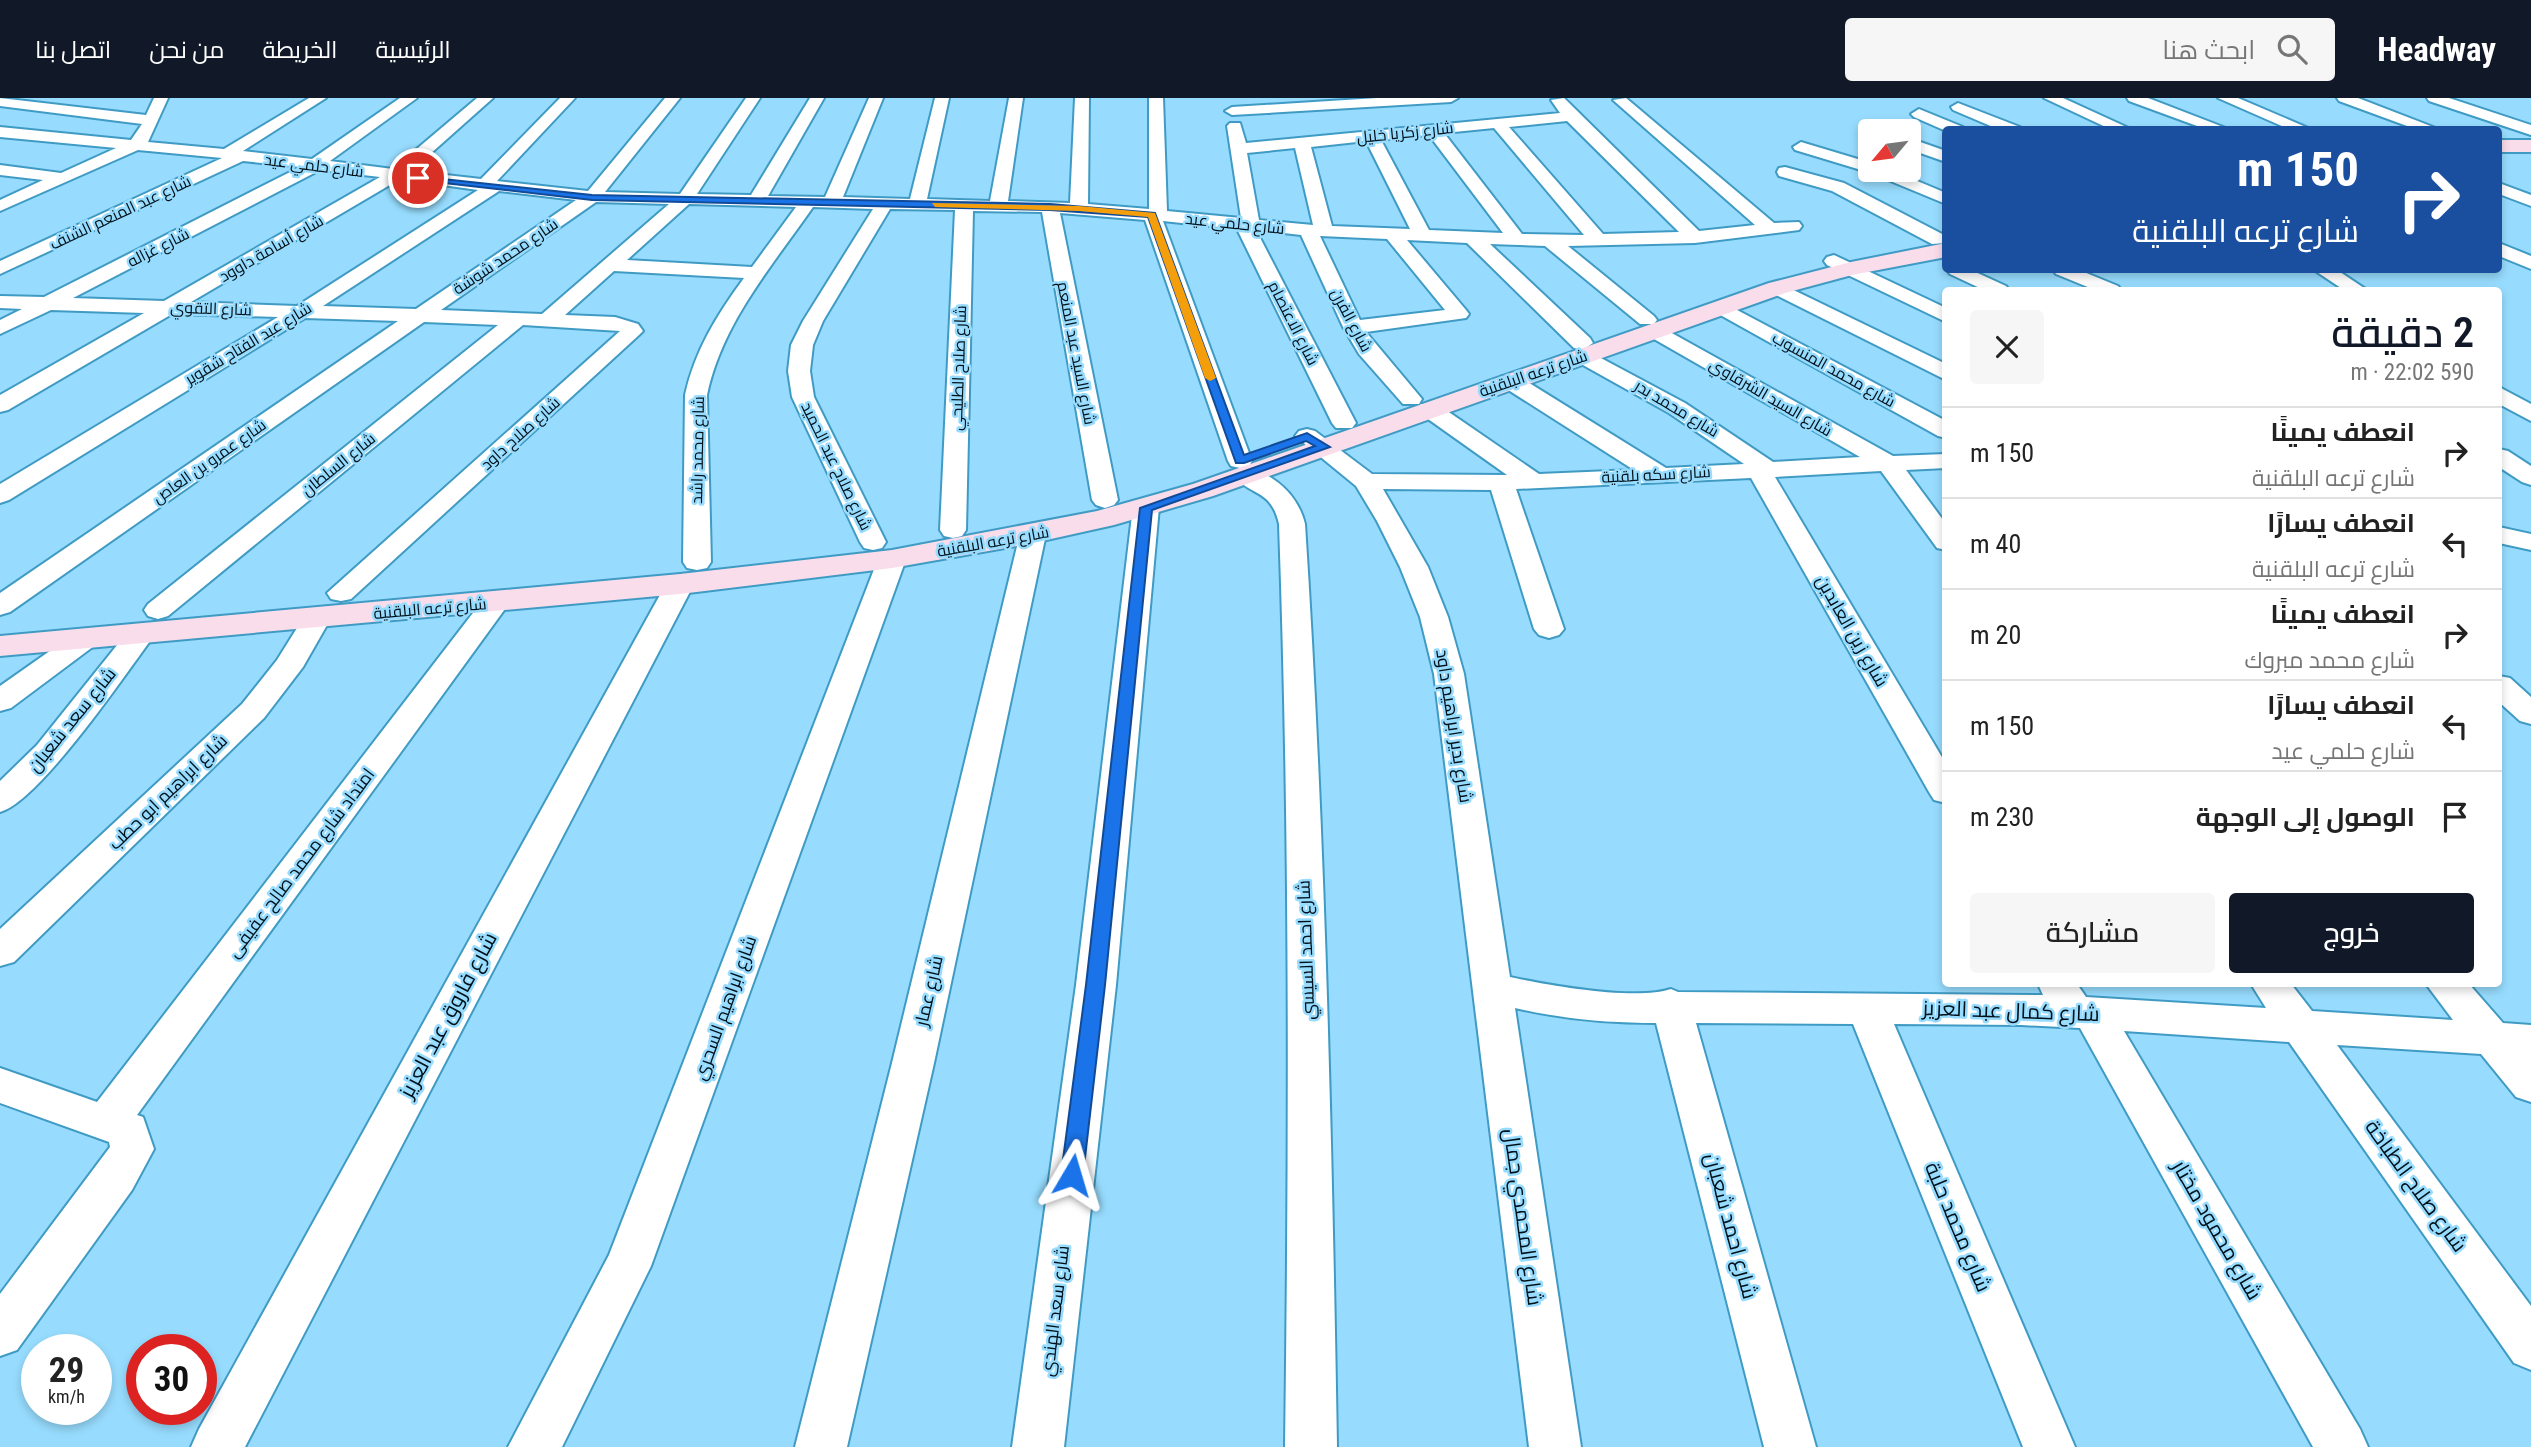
<!DOCTYPE html>
<html lang="ar">
<meta charset="utf-8">
<style>
:root{--surface:#fff;--page:#f6f6f6;--text:#222;--muted:#767676;--line:#e0e0e0;--accent:#111827}
body{margin:0;font-family:"Roboto Condensed",Cairo,sans-serif;background:var(--page);color:var(--text);direction:rtl;height:100vh;display:flex;flex-direction:column;font-size:26px;white-space:nowrap}
*{box-sizing:border-box;margin:0}
p{font-size:23px;color:var(--muted)}
.icon{flex:none;width:38px;height:38px;fill:none;stroke:currentColor;stroke-width:2;stroke-linecap:round;stroke-linejoin:round}
.map{position:relative;flex:1;overflow:hidden;direction:ltr}
.drawer{position:absolute;left:1942px;top:189px;width:560px;height:700px;display:flex;flex-direction:column;background:var(--surface);border-radius:7px;box-shadow:0 4px 10px #0003;direction:rtl}
.drawer>*{flex:none}
.hud{position:absolute;left:1942px;top:28px;width:560px;height:147px;border-radius:7px;box-shadow:0 4px 10px #0003;direction:rtl;background:#1a4fa0;color:#fff;overflow:hidden}
.needle{width:46px;rotate:241deg}
.fabs{position:absolute;left:1858px;top:21px;display:grid;gap:14px}
.fabs a{display:grid;place-items:center;width:63px;height:63px;border-radius:7px;background:var(--surface);box-shadow:0 4px 10px #0003;font-size:35px}
.speed{position:absolute;left:21px;top:1236px;display:flex;gap:14px;font-size:35px;font-weight:700;text-align:center}
.speed>*{display:grid;place-content:center;width:91px;height:91px;border-radius:50%;background:var(--surface);box-shadow:0 4px 10px #0003;line-height:1}
.speed small{font-size:18px;font-weight:400}
.speed .limit{border:10px solid #d22;background:#fff;color:#111}
.pin{position:absolute;display:grid;place-items:center;width:60px;height:60px;color:#fff;margin:-30px;border:4px solid #fff;border-radius:50%;box-shadow:0 2px 7px #0007}
.me{position:absolute;width:77px;margin:-38px;rotate:7deg;stroke-linejoin:round;filter:drop-shadow(0 0 5px #0008)}
.turn{display:flex;align-items:center;gap:24px;height:147px;padding:0 28px;font-size:32px}
.turn .icon{width:91px;height:91px;stroke-width:2.5}
.turn b{display:block;font-size:49px;line-height:60px}
.round{display:grid;place-items:center;flex:none;width:74px;height:74px;border-radius:7px;background:var(--page)}
.head{display:flex;align-items:center;justify-content:space-between;height:119px;padding:0 28px}
h1{font-size:42px;font-weight:600;line-height:52px;color:var(--accent)}
.primary-button{display:flex;gap:14px;margin-top:auto;padding:14px 28px}
.primary-button a{flex:1;height:80px;border-radius:7px;background:var(--accent);color:#fff;font-size:28px;font-weight:600;line-height:80px;text-align:center}
.primary-button a+a{background:var(--page);color:var(--text)}
ul{padding:0;list-style:none}
li{display:flex;align-items:center;gap:21px;height:91px;padding:0 28px;border-top:2px solid var(--line)}
li div{flex:1}
li b{display:block;font-size:26px}
li em{font-style:normal}
header{display:flex;align-items:center;gap:42px;box-sizing:border-box;height:98px;padding:0 35px;background:var(--accent);color:#fff}
header strong{font-size:33px}
nav{display:flex;gap:38px;margin-inline-start:auto;font-size:24px}
.search{width:490px;height:63px;background:var(--page);display:flex;align-items:center;gap:18px;box-sizing:border-box;padding:0 24px;border-radius:7px;color:var(--muted);font-size:26px}
.map>svg:first-child{display:block}
.lines{fill:none;stroke-linecap:round;stroke-linejoin:round}
.street-casing{stroke:#409bc4;stroke-width:4}
.secondary-casing{stroke:#409bc4;stroke-width:4}
.street{fill:#fff;fill-rule:evenodd}
.secondary{fill:#faddeb;fill-rule:evenodd}
.route{fill:#1a73e8;stroke:#114b97;stroke-width:2}
.slow{fill:#f59e0b}
.labels{text-anchor:middle;stroke-width:5;stroke-linejoin:round;paint-order:stroke}
.far-street-label{font-size:16px;fill:#001019;stroke:#97dcfe}
.street-label{font-size:18px;fill:#001019;stroke:#97dcfe}
.near-street-label{font-size:21px;fill:#001019;stroke:#97dcfe}
</style>
<header>
<strong>Headway</strong>
<div class="search"><svg class="icon" aria-label="search" viewBox="0 0 24 24"><circle cx="10" cy="10" r="6"/><path d="M15 15l6 6"/></svg>ابحث هنا</div>
<nav><a>الرئيسية</a><a>الخريطة</a><a>من نحن</a><a>اتصل بنا</a></nav>
</header>
<div class="map">
<svg width="2531" height="1349" viewBox="0 0 2531 1349">
<rect width="100%" height="100%" fill="#97dcfe"/>
<g class="lines">
<g class="street-casing">
<path id="street" d="M0,0l146,17 8,-17h14l-20,44 76,7 85,-51h17l-83,53 69,8 88,-61h17l-87,63 63,8 84,-71h16l-82,73 70,8 79,-81h15l-78,83 91,10 77,-93h15l-75,94 75,2 66,-96h14l-63,96 54,1 59,-97h14l-56,98 57,1 44,-99h14l-40,99 67,2 25,-101h14l-22,101 63,2 19,-103h14l-15,103 62,2 5,-105h14l-1,106 61,5v-111h14l4,113 74,7 -14,-92 3,-3h10l6,20 314,-30 -9,-13 13,-2 135,133 56,-6 -142,-125 13,-2 148,125 25,-1 3,4 -3,4 -104,13 -127,3 86,70 3,4 -3,4h-14l-95,-78 -55,-2 100,94 3,5 -9,6 101,54 88,59 87,-5 -213,-122 -4,-4 4,-4h14l232,129 53,-2v14l-40,2 40,54v26l-9,-2 -56,-77 -106,6 171,287v39l-12,-3 -5,-8 -178,-314 -235,11 48,140 -5,6 -10,3 -10,-3 -5,-6 -43,-139 -108,-1 45,78 20,50 16,57 46,303c37,8 126,24 161,12l7,3 365,3 -5,-11h39l9,13 180,11 -15,-24h40l21,27 141,9 -27,-36h43l34,39 28,2v77l-15,-5 -35,-43 -144,-9 194,261v64l-17,-7 -225,-321 -165,-11 236,398 8,18h-55l-233,-419 -59,-3 -127,-1 181,423h-52l-170,-423 -157,-1 120,424h-52l-108,-424c-48,0 -94,-4 -141,-15l66,439h-52l-95,-773 -14,-57 -20,-50 -23,-46 -21,-35 -61,-50 4,-5 8,-2 8,2 57,43 135,1 -86,-61 -4,-5 4,-5h16l102,70 95,-4 -132,-84 -3,-5 3,-5h16l148,92 78,-4 -75,-51 -95,-53 -3,-5 9,-6 -6,-1 -107,-105 -60,-3 59,70 3,4 -3,4 -100,14 56,67 -3,5h-16l-44,-50 -16,-27 -42,-92 -45,-5 100,193 -4,5h-16l-4,-5 -95,-194 -74,-8 89,240 -3,5 -9,2 -9,-2 -3,-5 -83,-241 -85,-7 58,287 -4,5 -9,3 -9,-3 -4,-5 -50,-288 -69,-1 -7,319 -4,6 -9,2 -9,-2 -4,-6 15,-320 -65,-1 -67,112 -10,24 -3,26 4,26 72,145 -4,6 -9,2 -9,-2 -4,-6 -68,-145 -4,-26 3,-26 12,-24 70,-112 -60,-2c-41,59 -91,116 -106,188l4,167 -4,6 -10,2 -10,-2 -4,-6 2,-167c10,-45 32,-80 59,-117l-130,-7 -49,44 50,2 23,7 5,7 -4,4 -288,264 -10,2 -10,-2 -4,-6 293,-262 -97,-6 -355,291 -10,3 -10,-3 -4,-6 4,-6 350,-279 -74,-3 -414,290 -10,3v-22l398,-272 -93,-3 -296,182 -9,3v-19l278,-167 -106,-3 -164,96 -8,2v-17l144,-82 -93,-3 -51,24v-14l22,-11 -22,-1v-12l44,1 256,-130 -57,-6 -243,113v-13l222,-103 -84,-8 -138,61v-11l43,-20 -43,-5v-10l61,8 55,-25 -116,-11v-10l131,13 11,-16 -142,-18zM1567,23l112,111 -76,2 -94,-107zM1494,30l90,107 -62,-1 -78,-101zM1429,37l74,98 -74,-3 -48,-90zM1366,43l44,88 -78,-3 -21,-79zM1295,50l18,77 -54,-5 -12,-67zM320,72l60,7 -216,124 -91,-3zM400,81l78,11 -181,116 -106,-4zM499,93l77,9 -160,109 -93,-3zM596,104l73,2 -127,110 -101,-4zM689,106l107,3 -44,60 -125,-7zM1320,138l67,3 58,71 -85,10z
M1377,0h81l-7,4 -219,13 -7,-4 7,-4z
M2044,0h19l70,32h-21z
M2127,0h21l83,32h-23l-79,-29z
M2218,0h20l75,32h-22z
M2337,0h21l83,32h-23l-79,-29z
M2427,0h22l82,27v10l-102,-34z
M1958,5l62,24 2,3h-22l-47,-20 -2,-3z
M1919,11l44,18 2,3 -19,1 -32,-14 -3,-3z
M1877,27l10,6 -16,1 1,-5z
M1909,40l37,13v11l-37,-13z
M1801,44l70,21v7h20l55,23v11l-75,-31 -76,-23 -2,-3z
M1785,69l59,16 102,53v7l-14,1 -100,-53 -53,-15 -2,-4 2,-4z
M2499,85l32,12v11l-32,-12z
M2499,145l32,13v13l-32,-13z
M1834,157l112,53v14l-119,-57 -3,-4 3,-4z
M1947,172h24l35,16 3,4h-25l-34,-16z
M2053,172h26l39,16 3,4h-26l-39,-16z
M2314,172h23l30,20h-23z
M1777,184l169,82v16l-176,-88 -3,-4 3,-4z
M1722,204l224,119v17l-8,-2 -223,-124 -3,-4 3,-4z
M2499,289l32,17v17l-32,-17z
M2499,351l9,2 23,15v19l-9,-3 -23,-15z
M1247,369c28,8 51,28 58,57 20,307 27,615 32,923h-52c4,-308 5,-615 -6,-923 -8,-36 -29,-27 -45,-49l4,-5z
M1146,401l9,3 4,5 -43,478 -52,462h-52l64,-462 57,-478 4,-5z
M1033,428l9,2 4,6 -112,529 -87,384h-52l97,-384 128,-529 4,-6z
M2499,429l32,7v16l-32,-7z
M892,453l10,2 4,6 -255,707 -89,181h-54l101,-192 269,-696 4,-6z
M680,478l10,2 4,6 -449,863h-54l8,-18 467,-845 4,-6z
M496,495l10,3 4,6 -373,513 6,2 11,32 -22,41 -115,160 -17,6v-62l110,-147 -1,-5 -109,-39v-35l97,34 389,-506z
M317,511l10,3 4,6 -28,49 -39,51 -250,244 -14,4v-37l242,-225 35,-44 30,-48z
M140,528l10,3 5,6 -5,6c-27,37 -112,161 -150,171v-31l37,-36 93,-116z
M84,533l10,3 5,6 -5,6 -83,62 -11,3v-25l74,-52z
M2499,578l11,2 21,19v27l-11,-3 -21,-19z"/>
</g>
<g class="secondary-casing">
<path id="secondary" d="M2499,42h32v12h-32z
M1946,145v14l-94,18 -67,18 -572,203 -99,29 -81,18 -141,25 -212,26 -680,62v-20l680,-62 212,-24 205,-39 96,-27 576,-201 82,-21z"/>
</g>
<use href="#street" class="street"/>
<use href="#secondary" class="secondary"/>
</g>
<path class="route" d="M415,78l177,19 458,9 105,9 89,242 63,-22 23,14 -178,63 -47,475 -22,190 -3,7 -8,2 -7,-2 -4,-7 25,-190 54,-477 175,-62 -9,-5 -62,22h-8l-88,-246 -98,-7 -458,-10 -174,-20z"/>
<path class="slow" d="M932,105l147,3 76,7 61,165 -6,3 -5,-3 -57,-161 -69,-6 -144,-4z"/>
<g class="labels">
<g class="far-street-label">
<text transform="translate(1405 34) rotate(-6)" y="6">شارع زكريا خليل</text>
<text transform="translate(314 67) rotate(7)" y="6">شارع حلمي عيد</text>
<text transform="translate(120 114) rotate(-25)" y="6">شارع عبد المنعم الشنف</text>
<text transform="translate(1235 125) rotate(6)" y="6">شارع حلمي عيد</text>
<text transform="translate(158 149) rotate(-27)" y="6">شارع غزاله</text>
<text transform="translate(271 150) rotate(-30)" y="6">شارع أسامة داوود</text>
<text transform="translate(505 158) rotate(-34)" y="6">شارع محمد شوشة</text>
<text transform="translate(211 210) rotate(2)" y="6">شارع التقوي</text>
<text transform="translate(1352 222) rotate(62)" y="6">شارع الفرن</text>
<text transform="translate(1294 225) rotate(63)" y="6">شارع الاعتصام</text>
<text transform="translate(248 245) rotate(-31)" y="6">شارع عبد الفتاح شقوير</text>
<text transform="translate(1077 255) rotate(79)" y="6">شارع السيد عبد المنعم</text>
<text transform="translate(958 270) rotate(-88)" y="6">شارع صلاح الطليحي</text>
<text transform="translate(1834 271) rotate(29)" y="6">شارع محمد المنسوب</text>
<text transform="translate(1533 275) rotate(-19)" y="6">شارع ترعه البلقنية</text>
<text transform="translate(1771 299) rotate(30)" y="6">شارع السيد الشرقاوي</text>
<text transform="translate(1677 310) rotate(31)" y="6">شارع محمد بدر</text>
<text transform="translate(520 335) rotate(-42)" y="6">شارع صلاح داود</text>
<text transform="translate(697 352) rotate(-89)" y="6">شارع محمد راشد</text>
<text transform="translate(209 363) rotate(-35)" y="6">شارع عمرو بن العاص</text>
<text transform="translate(338 366) rotate(-39)" y="6">شارع السلطان</text>
<text transform="translate(837 368) rotate(64)" y="6">شارع صلاح عبد الحميد</text>
<text transform="translate(1656 376) rotate(-3)" y="6">شارع سكه بلقنية</text>
<text transform="translate(993 443) rotate(-10)" y="6">شارع ترعه البلقنية</text>
<text transform="translate(430 510) rotate(-5)" y="6">شارع ترعه البلقنية</text>
</g>
<g class="street-label">
<text transform="translate(1852 533) rotate(60)" y="6">شارع زين العابدين</text>
<text transform="translate(72 622) rotate(-51)" y="6">شارع سعد شعبان</text>
<text transform="translate(1454 628) rotate(81)" y="6">شارع بدير ابراهيم داود</text>
<text transform="translate(168 694) rotate(-44)" y="6">شارع ابراهيم ابو حطب</text>
<text transform="translate(301 765) rotate(-53)" y="6">امتداد شارع محمد صالح عفيفى</text>
<text transform="translate(1306 852) rotate(-92)" y="6">شارع احمد السيسي</text>
<text transform="translate(929 893) rotate(-77)" y="6">شارع عمار</text>
<text transform="translate(725 910) rotate(-70)" y="6">شارع ابراهيم السحري</text>
<text transform="translate(1055 1213) rotate(-83)" y="6">شارع سعد الهندي</text>
</g>
<g class="near-street-label">
<text transform="translate(2011 913) rotate(2)" y="7">شارع كمال عبد العزيز</text>
<text transform="translate(448 917) rotate(-62)" y="7">شارع فاروق عبد العزيز</text>
<text transform="translate(2416 1088) rotate(54)" y="7">شارع صلاح الطباخة</text>
<text transform="translate(1523 1119) rotate(82)" y="7">شارع المحمدي جمال</text>
<text transform="translate(1731 1128) rotate(75)" y="7">شارع احمد شعبان</text>
<text transform="translate(1958 1129) rotate(67)" y="7">شارع محمد حلبة</text>
<text transform="translate(2217 1132) rotate(60)" y="7">شارع محمود مختار</text>
</g>
</g>
</svg>
<div class="fabs">
<a><svg class="needle" viewBox="-14 -14 28 28"><path d="M0-13l5 13h-10z" fill="#e53935"/><path d="M0 13l5-13h-10z" fill="#767676"/></svg></a>
</div>
<div class="speed"><div>29<small>km/h</small></div><div class="limit">30</div></div>
<div class="pin" style="left:418px;top:80px;background:#d93025"><svg class="icon" aria-label="arrive" viewBox="0 0 24 24"><path d="M6 21V4h12l-3 4 3 4H6"/></svg></div>
<svg class="me" style="left:1072px;top:1077px" viewBox="-20 -20 40 40"><path d="M0-17L14 15 0 8-14 15z" fill="#1a73e8" stroke="#fff" stroke-width="4"/></svg>
<div class="hud">
<div class="turn"><svg class="icon" aria-label="right" viewBox="0 0 24 24"><path d="M7 20v-9h11M14 6l5 5-5 5"/></svg><div><b>150 m</b>شارع ترعه البلقنية</div></div>
</div>
<section class="drawer">
<div class="head"><div><h1>2 دقيقة</h1><p>590 m · 22:02</p></div><a class="round"><svg class="icon" aria-label="close" viewBox="0 0 24 24"><path d="M6 6l12 12M18 6L6 18"/></svg></a></div>
<ul>
<li><svg class="icon" aria-label="right" viewBox="0 0 24 24"><path d="M7 20v-9h11M14 6l5 5-5 5"/></svg><div><b>انعطف يمينًا</b><p>شارع ترعه البلقنية</p></div><em>150 m</em></li>
<li><svg class="icon" aria-label="left" viewBox="0 0 24 24"><path d="M17 20v-9H6M10 6l-5 5 5 5"/></svg><div><b>انعطف يسارًا</b><p>شارع ترعه البلقنية</p></div><em>40 m</em></li>
<li><svg class="icon" aria-label="right" viewBox="0 0 24 24"><path d="M7 20v-9h11M14 6l5 5-5 5"/></svg><div><b>انعطف يمينًا</b><p>شارع محمد مبروك</p></div><em>20 m</em></li>
<li><svg class="icon" aria-label="left" viewBox="0 0 24 24"><path d="M17 20v-9H6M10 6l-5 5 5 5"/></svg><div><b>انعطف يسارًا</b><p>شارع حلمي عيد</p></div><em>150 m</em></li>
<li><svg class="icon" aria-label="arrive" viewBox="0 0 24 24"><path d="M6 21V4h12l-3 4 3 4H6"/></svg><div><b>الوصول إلى الوجهة</b></div><em>230 m</em></li>
</ul>
<div class="primary-button"><a>خروج</a><a>مشاركة</a></div>
</section>
</div>
